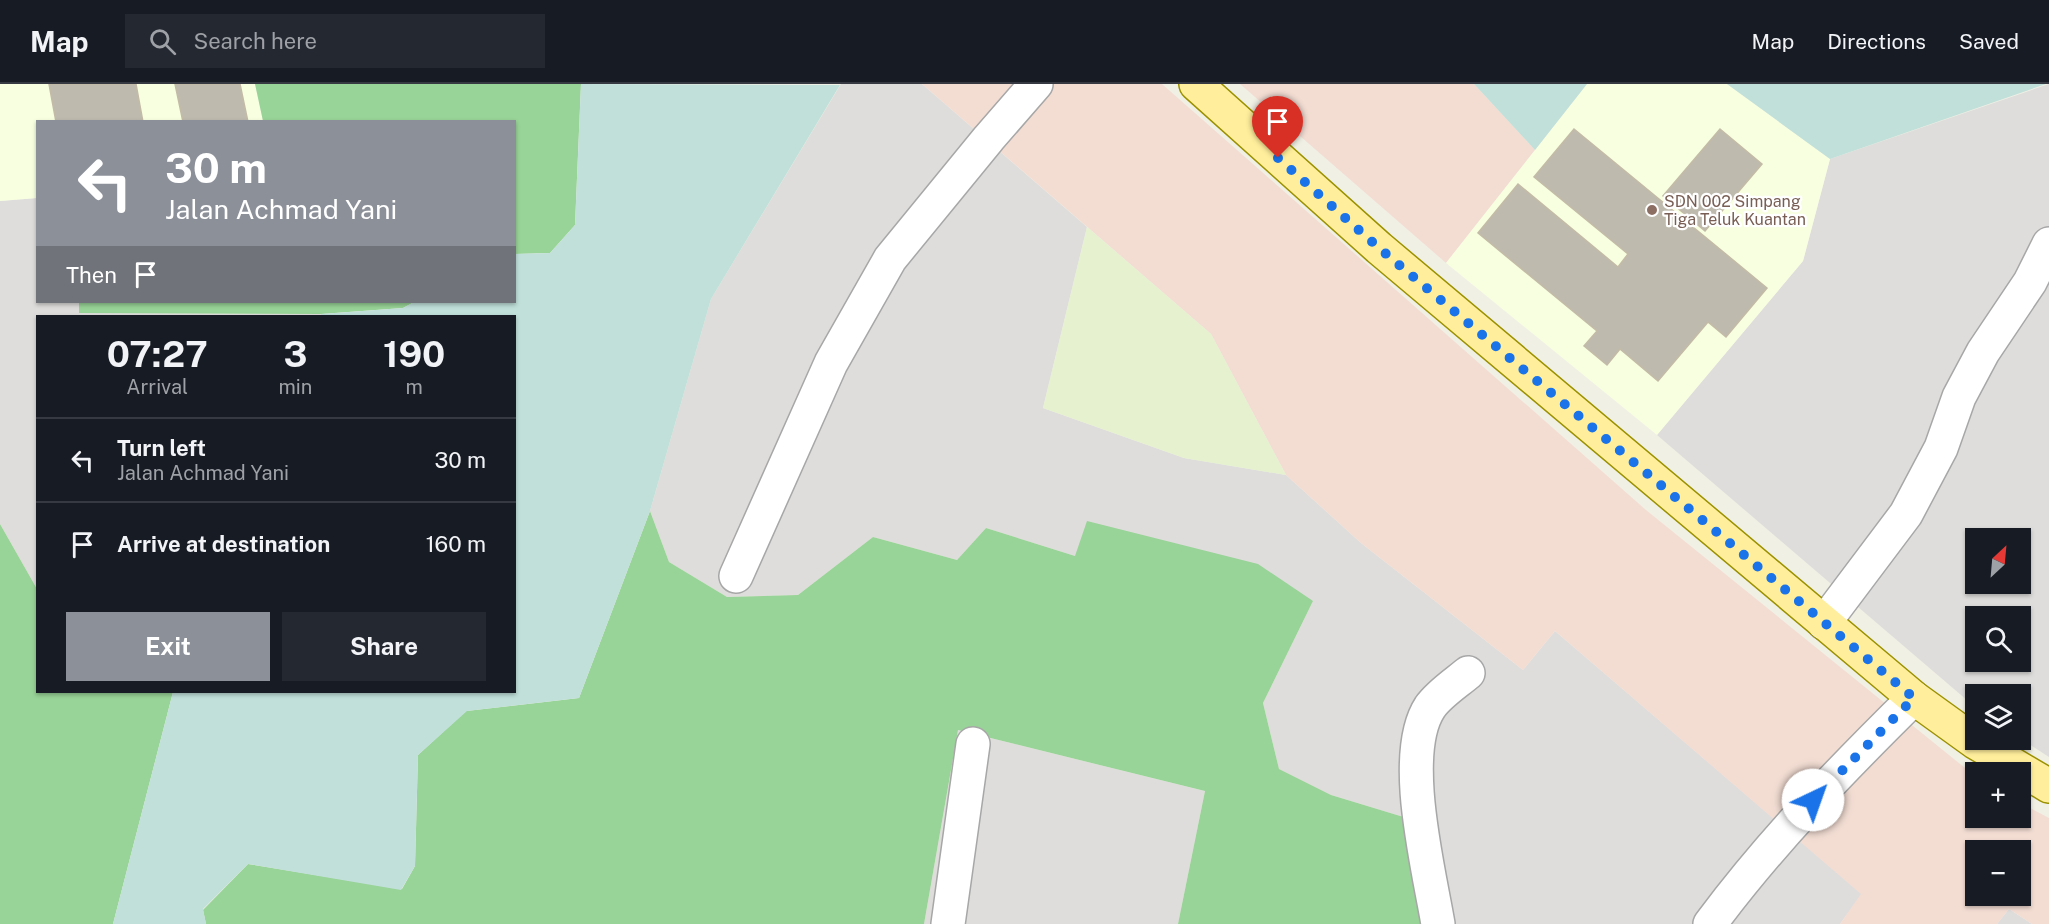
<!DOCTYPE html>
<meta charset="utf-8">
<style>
:root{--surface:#171b24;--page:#242831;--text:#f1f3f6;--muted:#9ea1a6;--line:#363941;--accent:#8c9099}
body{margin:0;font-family:"Public Sans",sans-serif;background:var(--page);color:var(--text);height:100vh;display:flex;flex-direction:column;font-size:22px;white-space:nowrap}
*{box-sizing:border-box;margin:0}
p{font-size:20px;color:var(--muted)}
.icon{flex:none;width:33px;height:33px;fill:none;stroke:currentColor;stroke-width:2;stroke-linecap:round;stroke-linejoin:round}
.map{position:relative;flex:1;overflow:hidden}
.details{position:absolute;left:36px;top:231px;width:480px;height:378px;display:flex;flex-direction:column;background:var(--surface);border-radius:0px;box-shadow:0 2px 4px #0004}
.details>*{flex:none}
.top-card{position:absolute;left:36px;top:36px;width:480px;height:183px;border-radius:0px;box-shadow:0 2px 4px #0004;background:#8c9099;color:#fff;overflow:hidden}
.needle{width:39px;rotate:26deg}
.buttons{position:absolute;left:1965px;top:444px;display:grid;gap:12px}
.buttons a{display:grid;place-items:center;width:66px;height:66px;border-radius:0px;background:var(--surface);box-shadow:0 2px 4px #0004;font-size:30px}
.pin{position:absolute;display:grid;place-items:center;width:51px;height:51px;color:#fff;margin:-62px -26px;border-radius:50% 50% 50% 0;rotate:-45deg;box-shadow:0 0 6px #0007}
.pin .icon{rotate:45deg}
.me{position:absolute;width:66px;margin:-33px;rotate:42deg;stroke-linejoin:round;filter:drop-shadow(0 0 4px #0008)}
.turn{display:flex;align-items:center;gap:21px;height:126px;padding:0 30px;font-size:27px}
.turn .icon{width:78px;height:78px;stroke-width:2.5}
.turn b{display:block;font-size:42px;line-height:51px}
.then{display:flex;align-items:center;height:57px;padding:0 30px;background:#0003;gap:12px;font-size:22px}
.eta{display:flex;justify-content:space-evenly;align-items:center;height:102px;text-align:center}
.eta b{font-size:36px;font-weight:700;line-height:42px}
.primary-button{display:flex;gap:12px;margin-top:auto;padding:12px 30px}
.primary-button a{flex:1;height:69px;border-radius:0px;background:var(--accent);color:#fff;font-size:24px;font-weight:700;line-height:69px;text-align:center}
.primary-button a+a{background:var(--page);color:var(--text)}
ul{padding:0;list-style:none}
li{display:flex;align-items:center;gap:18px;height:84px;padding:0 30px;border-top:2px solid var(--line)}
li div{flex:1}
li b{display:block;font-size:22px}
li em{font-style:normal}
header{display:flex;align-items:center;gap:36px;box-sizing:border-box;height:84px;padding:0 30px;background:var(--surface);border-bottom:2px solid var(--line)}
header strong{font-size:28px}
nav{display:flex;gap:33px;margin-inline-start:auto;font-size:21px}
.search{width:420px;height:54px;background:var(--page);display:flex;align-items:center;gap:15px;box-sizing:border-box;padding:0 21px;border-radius:0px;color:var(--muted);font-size:22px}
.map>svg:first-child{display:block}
.residential{fill:#dedddc;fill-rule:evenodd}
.commercial{fill:#f3ddd3;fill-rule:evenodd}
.education{fill:#f7ffe0}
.farmland{fill:#e5f1cf}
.forest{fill:#98d397}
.wetland{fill:#c1e0da}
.building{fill:#bebaae;stroke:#c4bba6;stroke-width:1.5}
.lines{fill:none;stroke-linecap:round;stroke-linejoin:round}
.minor-casing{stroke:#a7a7a7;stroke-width:36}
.major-casing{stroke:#9b9100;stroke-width:36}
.minor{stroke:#fff;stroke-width:33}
.major{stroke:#ffef9c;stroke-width:33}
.route{stroke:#1a73e8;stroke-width:10;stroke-dasharray:0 18}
.education-dot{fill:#8d6e63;stroke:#fff;stroke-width:2}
.labels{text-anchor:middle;stroke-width:4.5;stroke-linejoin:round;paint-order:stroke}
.education-label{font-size:16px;fill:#785e54;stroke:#fff;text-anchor:start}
</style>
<header>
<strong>Map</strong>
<div class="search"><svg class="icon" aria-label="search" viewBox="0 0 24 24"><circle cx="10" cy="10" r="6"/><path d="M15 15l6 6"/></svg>Search here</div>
<nav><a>Map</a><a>Directions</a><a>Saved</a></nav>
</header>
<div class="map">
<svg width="2049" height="840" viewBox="0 0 2049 840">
<rect width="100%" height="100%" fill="#f1f0e5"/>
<path class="residential" d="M841,0h81l165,143 -44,181 141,50 102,17 75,68 162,127 32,-39 307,263 -22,30h-412l-18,-105 -79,-24 -52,-26 -16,-66 50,-102 -238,-45 -89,-28 -29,32 -84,-23 -75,58 -71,2 -58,-35 -19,-51 61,-212z
M2049,0v673l-28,-18 -1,-45h-44l-1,13 -318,-272 146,-174 27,-102zM1976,454h44v46h-44zM1976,532h44v46h-44z
M37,114l1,104h41l1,11 241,1v2h-283l-1,273 -37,-65v-323z
M958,646l247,61 -27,133h-254z
M2009,825l23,15h-35z"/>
<path class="commercial" d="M922,0h240l484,426 329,266 1,42h44l1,-15 28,15v106h-17l-23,-15 -12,15h-157l21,-30 -306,-263 -32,39 -162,-127 -75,-68 -75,-141zM1976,766h44v46h-44z
M1240,0h234l61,66 -89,113z"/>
<path class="education" d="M0,0h255l8,37 -225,1 -1,76 -37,3z
M1587,0h140l103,75 -27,102 -146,174 -211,-172z"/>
<path class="farmland" d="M1087,143l124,107 75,141 -102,-17 -141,-50z"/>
<path class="forest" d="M255,0h326l-6,141 -25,28 -35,1 -1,-132 -251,-1z
M79,218h335l-11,6 -82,6 -242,-1z
M650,427l19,51 58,35 71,-2 75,-58 84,23 29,-32 89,28 12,-35 171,43 55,37 -50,102 16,66 52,26 79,24 18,105h-250l27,-133 -247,-61 -34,194h-718l-3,-14 45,-46 154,25 13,-23 3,-111 48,-44 113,-13z
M0,440l37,65 1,103h135l-60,232h-113z"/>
<path class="wetland" d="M581,0l259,1 -129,214 -61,212 -71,187 -112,13 -49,44 -3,111 -14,24 -153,-26 -45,45 3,15h-93l60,-232h341v-376h-193v-2l82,-6 11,-6h100l1,-48 35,-1 25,-28z
M1474,0h113l-52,66z
M1727,0h319l-216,75z"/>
<path class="building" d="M49,0h87l7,38h-87z
M175,0h65l8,38h-65z
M1574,45l193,159 -41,49 -18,-15 -50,59 -38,-32 -13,16 -23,-19 13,-15 -119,-98 40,-49 100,83 10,-13 -94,-77z
M1720,45l42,35 -57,67 -42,-35z"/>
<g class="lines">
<g class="minor-casing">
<path id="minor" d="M736,492l95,-213 59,-104 99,-121 47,-54
M1824,539l82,-109 35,-66 18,-51 24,-45 47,-70 19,-38
M948,840l25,-180
M1438,840c-9,-54 -39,-170 -8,-217 9,-13 26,-24 38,-34
M1710,840c61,-82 131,-154 204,-226"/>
</g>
<g class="major-casing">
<path id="major" d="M1196,0l183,164 535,450 61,44 74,44"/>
</g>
<use href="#minor" class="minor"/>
<use href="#major" class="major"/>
</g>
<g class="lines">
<path class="route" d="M1278,74l101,90 535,450 -101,102"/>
</g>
<circle class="education-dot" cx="1652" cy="126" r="6"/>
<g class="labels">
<g class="education-label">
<text x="1664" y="123">SDN 002 Simpang<tspan x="1664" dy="18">Tiga Teluk Kuantan</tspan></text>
</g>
</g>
</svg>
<div class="buttons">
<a><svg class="needle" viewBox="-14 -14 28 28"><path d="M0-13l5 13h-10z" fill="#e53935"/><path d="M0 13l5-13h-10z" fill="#9ea1a6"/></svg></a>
<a><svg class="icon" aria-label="search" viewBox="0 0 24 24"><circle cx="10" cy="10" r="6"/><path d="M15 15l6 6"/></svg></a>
<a><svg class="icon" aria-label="layers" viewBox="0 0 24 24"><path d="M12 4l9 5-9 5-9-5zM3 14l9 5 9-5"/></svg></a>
<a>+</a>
<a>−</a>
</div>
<div class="pin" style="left:1278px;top:74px;background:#d93025"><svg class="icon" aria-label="arrive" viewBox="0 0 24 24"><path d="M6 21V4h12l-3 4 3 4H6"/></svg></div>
<svg class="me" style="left:1813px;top:716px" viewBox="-20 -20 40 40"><circle r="19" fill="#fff"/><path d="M0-13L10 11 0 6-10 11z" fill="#1a73e8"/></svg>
<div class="top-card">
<div class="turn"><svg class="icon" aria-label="left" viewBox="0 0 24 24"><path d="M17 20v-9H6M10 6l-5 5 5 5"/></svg><div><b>30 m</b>Jalan Achmad Yani</div></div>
<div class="then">Then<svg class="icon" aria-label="arrive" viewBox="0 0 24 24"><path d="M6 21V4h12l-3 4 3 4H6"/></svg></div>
</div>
<section class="details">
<div class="eta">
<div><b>07:27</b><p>Arrival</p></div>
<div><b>3</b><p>min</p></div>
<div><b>190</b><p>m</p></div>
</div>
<ul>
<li><svg class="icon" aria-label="left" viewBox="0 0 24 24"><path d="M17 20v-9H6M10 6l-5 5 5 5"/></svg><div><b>Turn left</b><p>Jalan Achmad Yani</p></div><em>30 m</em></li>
<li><svg class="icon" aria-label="arrive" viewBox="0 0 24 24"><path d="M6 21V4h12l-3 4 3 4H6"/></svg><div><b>Arrive at destination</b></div><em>160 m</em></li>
</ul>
<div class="primary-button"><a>Exit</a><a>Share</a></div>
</section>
</div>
